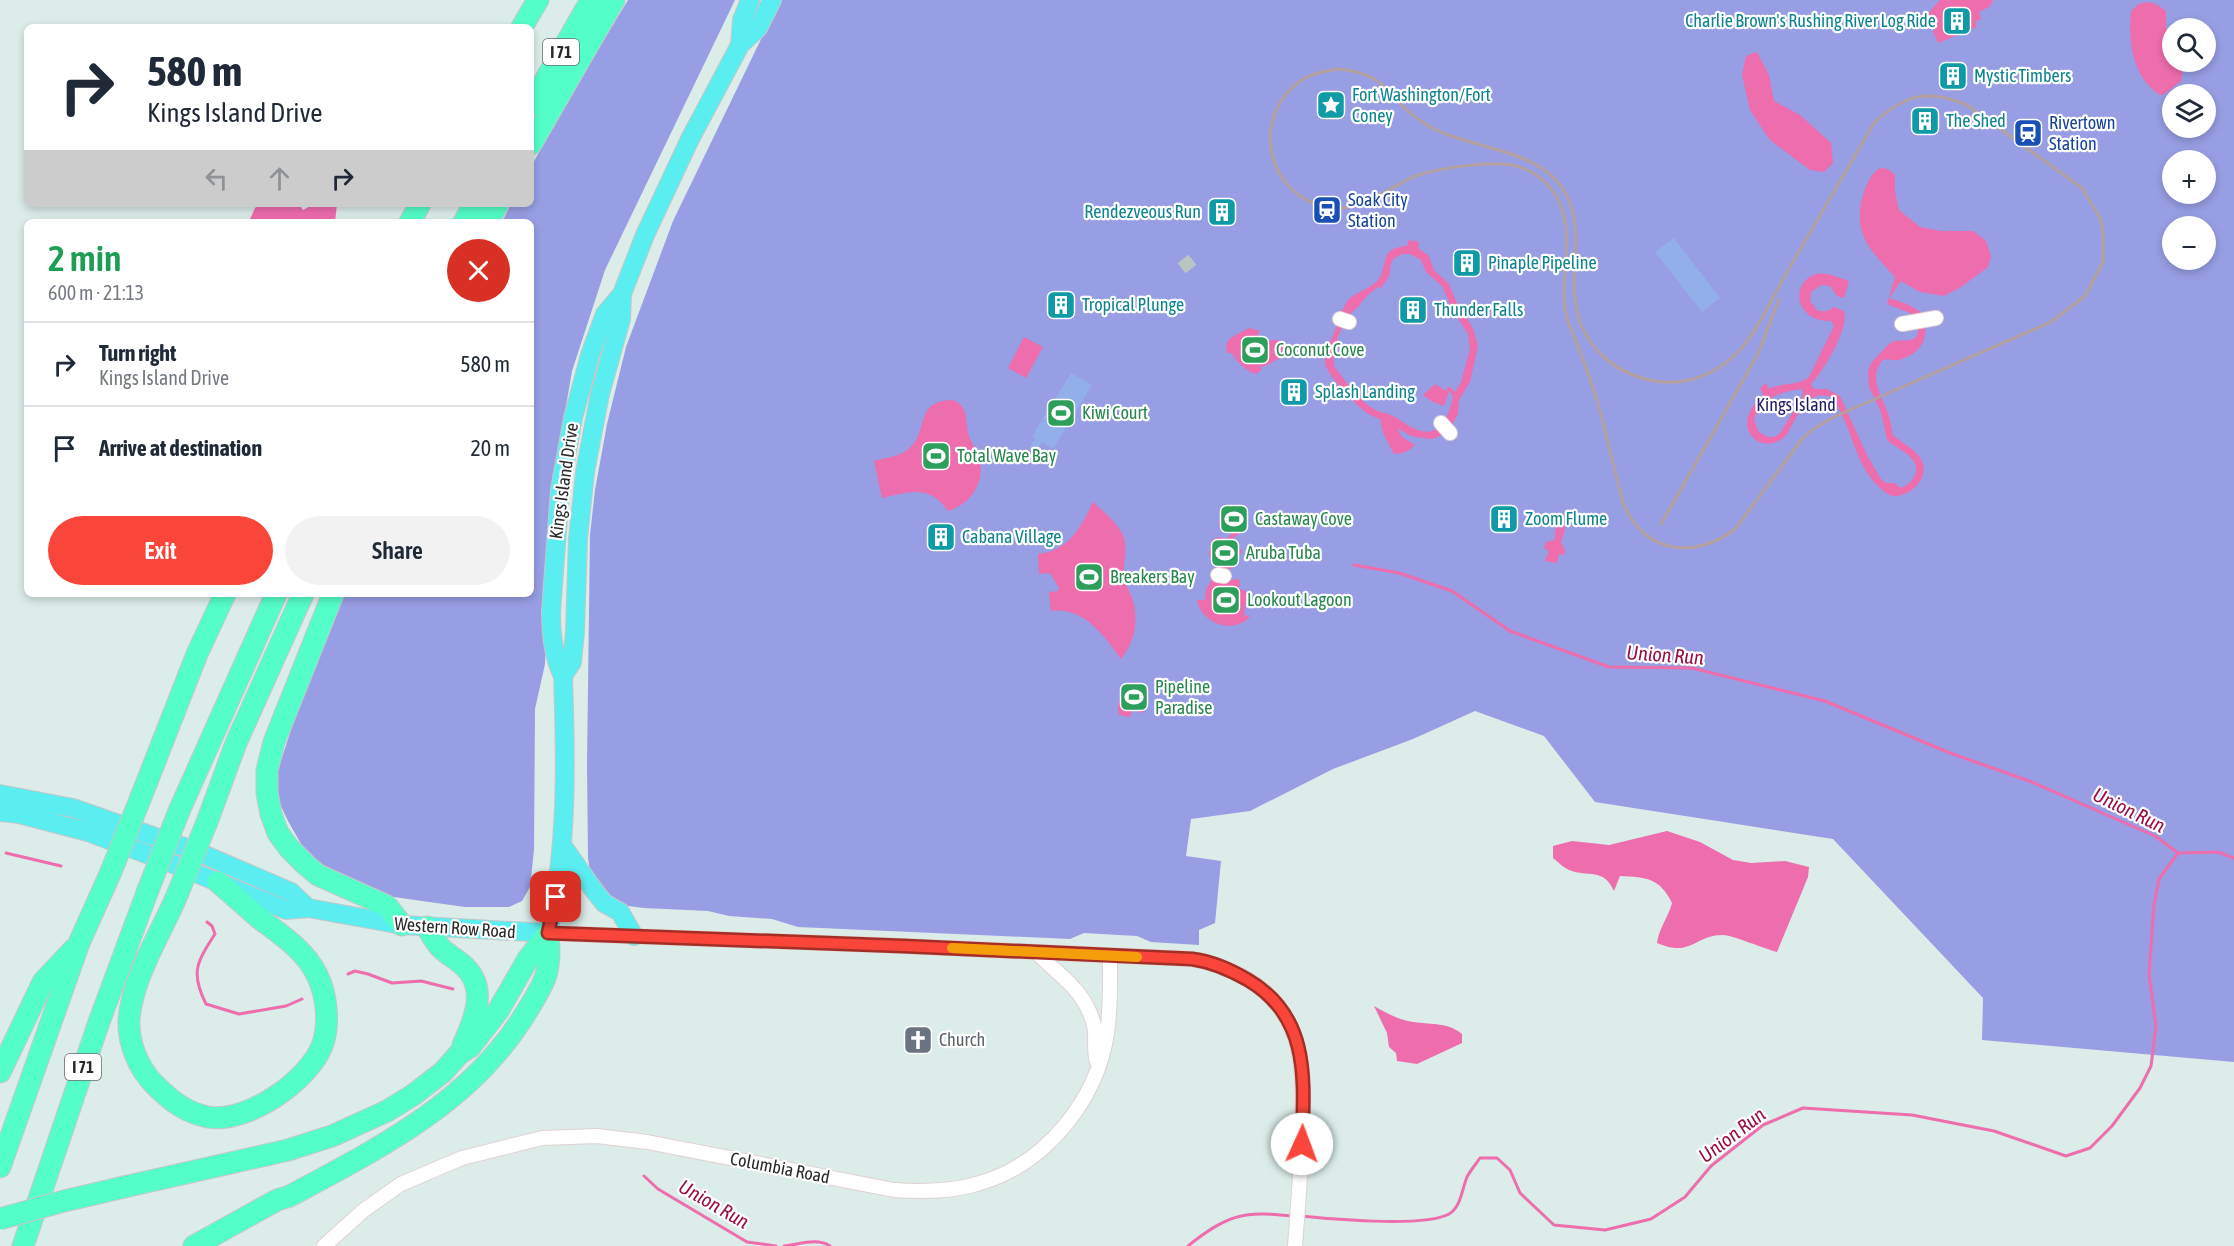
<!DOCTYPE html>
<meta charset="utf-8">
<style>
:root{--surface:#fff;--page:#f2f2f3;--text:#1f2937;--muted:#747a83;--line:#e0e1e3;--accent:#fa463a}
body{margin:0;font-family:"Asap Condensed",sans-serif;background:var(--page);color:var(--text);height:100vh;display:flex;flex-direction:column;font-size:22px;white-space:nowrap}
*{box-sizing:border-box;margin:0}
p{font-size:20px;color:var(--muted)}
.icon{flex:none;width:33px;height:33px;fill:none;stroke:currentColor;stroke-width:2;stroke-linecap:round;stroke-linejoin:round}
.map{position:relative;flex:1;overflow:hidden}
.sheet{position:absolute;left:24px;top:219px;width:510px;height:378px;display:flex;flex-direction:column;background:var(--surface);border-radius:9px;box-shadow:0 3px 9px #0003}
.sheet>*{flex:none}
.banner{position:absolute;left:24px;top:24px;width:510px;height:183px;border-radius:9px;box-shadow:0 3px 9px #0003;background:#fff;color:var(--text);overflow:hidden}
.fabs{position:absolute;left:2162px;top:18px;display:grid;gap:12px}
.fabs a{display:grid;place-items:center;width:54px;height:54px;border-radius:50%;background:var(--surface);box-shadow:0 3px 9px #0003;font-size:30px}
.pin{position:absolute;display:grid;place-items:center;width:51px;height:51px;color:#fff;margin:-26px;border-radius:12px;box-shadow:0 3px 9px #0006}
.me{position:absolute;width:66px;margin:-33px;rotate:2deg;stroke-linejoin:round;filter:drop-shadow(0 0 4px #0008)}
.turn{display:flex;align-items:center;gap:21px;height:126px;padding:0 24px;font-size:27px}
.turn .icon{width:78px;height:78px;stroke-width:2.5}
.turn b{display:block;font-size:42px;line-height:51px}
.lanes{display:flex;align-items:center;height:57px;padding:0 24px;background:#0003;justify-content:center;gap:30px;direction:ltr}
.lanes .off{opacity:.35}
.round{display:grid;place-items:center;flex:none;width:63px;height:63px;border-radius:32px;background:var(--page)}
.head{display:flex;align-items:center;justify-content:space-between;height:102px;padding:0 24px}
h1{font-size:36px;font-weight:600;line-height:45px;color:#1e9e55}
.primary-button{display:flex;gap:12px;margin-top:auto;padding:12px 24px}
.primary-button a{flex:1;height:69px;border-radius:36px;background:var(--accent);color:#fff;font-size:24px;font-weight:600;line-height:69px;text-align:center}
.primary-button a+a{background:var(--page);color:var(--text)}
ul{padding:0;list-style:none}
li{display:flex;align-items:center;gap:18px;height:84px;padding:0 24px;border-top:2px solid var(--line)}
li div{flex:1}
li b{display:block;font-size:22px}
li em{font-style:normal}
.map>svg:first-child{display:block}
.green{fill:#979ee3;fill-rule:evenodd}
.pitch{fill:#93afea}
.water{fill:#ee6dac;fill-rule:evenodd}
.lines{fill:none;stroke-linecap:round;stroke-linejoin:round}
.stream{stroke:#ee6dac;stroke-width:3}
.minor-tunnel{stroke:#b7c5c3;stroke-width:14;stroke-dasharray:14 7;stroke-linecap:butt}
.minor-casing{stroke:#e2d1d0;stroke-width:16}
.major-casing{stroke:#c7c7c7;stroke-width:20}
.highway-casing{stroke:#c7c7c7;stroke-width:23}
.minor{stroke:#fff;stroke-width:14}
.major{stroke:#5beef1;stroke-width:18}
.highway{stroke:#54fec8;stroke-width:21}
.rail{stroke:#b4a09e;stroke-width:3}
.highway-bridge-casing{stroke:#c7c7c7;stroke-width:23;stroke-linecap:butt}
.highway-bridge{stroke:#54fec8;stroke-width:21}
.route-casing{stroke:#a22e26;stroke-width:15}
.route{stroke:#fa463a;stroke-width:10}
.slow{stroke:#f59e0b;stroke-width:10}
.labels{text-anchor:middle;stroke-width:4.5;stroke-linejoin:round;paint-order:stroke}
.shield{fill:#fff;stroke:#696969;stroke-width:1.5}
.shield-label{font-size:16px;font-weight:bold;fill:#292929}
.culture-label{font-size:18px;fill:#0d838f;stroke:#fff;text-anchor:start}
.transit-label{font-size:18px;fill:#164399;stroke:#fff;text-anchor:start}
.leisure-label{font-size:18px;fill:#27864d;stroke:#fff;text-anchor:start}
.park-label{font-size:18px;fill:#1d1a66;stroke:#fff}
.street-label{font-size:18px;fill:#292929;stroke:#fff}
.worship-label{font-size:18px;fill:#5b616d;stroke:#fff;text-anchor:start}
.water-label{font-size:20px;font-style:italic;fill:#9a0d46;stroke:#fff}
</style>
<div class="map">
<svg width="2234" height="1246" viewBox="0 0 2234 1246">
<rect width="100%" height="100%" fill="#dbece9"/>
<path class="green" d="M628,0h107l-130,270 -33,101 -20,117 -7,176 -10,45 -1,141 -4,37 -8,14 -13,6h-44l-107,-15 -28,-15 -26,-28 -16,-28 -10,-21 -2,-24 49,-151 12,-31h194v-372h-29l9,-18h20v-37l34,-63z
M780,0h1454v1062l-252,-22 1,-42 -150,-159 -238,-37 -51,-66 -69,-25 -62,28 -80,30 -83,42 -59,8 -5,37 35,5 -6,62 -16,7v15l-48,-3 -14,-6 -53,-3 -14,6 -272,-12 -26,-8 -43,-3 -21,-5 -64,-3 -23,-3 -17,-10 -14,-24 -2,-13 -1,-94 3,-229 5,-45 12,-66 19,-77 47,-126zM2172,28h33v34h-33zM2172,94h33v34h-33zM2172,160h33v34h-33zM2172,226h33v34h-33z"/>
<path class="pitch" d="M1674,238l46,60 -18,14 -47,-60z
M1071,373l21,12 -39,64 -11,-7 -7,11 -6,-4 6,-11 -3,-2z"/>
<path class="water" d="M1940,0h53v1l-4,6 -10,5 2,7 -6,3 2,5 -39,16 -5,-12 4,-5 -13,-8z
M2147,2l9,2 10,7v21l6,20v10h11l1,2 -3,17 -18,14h-3c-28,-18 -32,-54 -29,-84l8,-7z
M1757,52l12,23 5,26 26,14 31,28 2,20 -9,9 -14,-2 -40,-30 -20,-30 -8,-35 4,-19z
M1880,168l8,1 7,6v17l4,18 21,17 21,4h32l13,10 5,15 -3,11 -27,20 -17,9 -24,-4 -19,-11 -12,17 18,6 14,8c10,21 3,40 -19,47 -7,3 -13,-1 -19,1 -16,17 0,38 6,56 2,6 2,13 4,19 9,8 22,14 28,24 10,18 -10,38 -28,37 -5,-1 -11,-6 -15,-10 -25,-24 -26,-63 -47,-89 -24,-9 -34,21 -44,37 -22,26 -62,-5 -24,-39l-3,-7 6,-5 3,6c13,-7 29,-3 40,-12l25,-51 -3,-5c-39,0 -40,-41 -14,-47 10,-2 22,4 32,7l-5,17 -7,-2 -7,-10 -9,-1 -10,7 -1,9 8,10h10l6,-4 10,4c6,16 -21,61 -33,73l3,5h13l13,7 28,61 13,22 5,4h8l7,5c6,-3 11,-6 14,-13 7,-17 -18,-26 -28,-35l-6,-28 -12,-25 -1,-15 3,-9 18,-19 5,-3 18,-1 5,-4 2,-9 -4,-12 -28,-11 8,-27c-25,-27 -43,-43 -32,-82 3,-10 8,-22 17,-27zM1802,389l1,6 -22,37c-8,8 -15,6 -23,-1l-4,-12c10,-22 25,-27 48,-30z
M260,204h39l4,6 11,-6h23l-2,18h-84l-1,-3 5,-11z
M1409,240l10,2 -1,6 11,8 5,14 15,14 7,17 17,27 5,18 -8,36 -11,18 -1,14 -8,15 -14,9 -7,1 -18,-3 -14,-8 5,9 13,8c-6,6 -12,9 -21,9l-11,-21 -3,-14c-4,-2 -9,-3 -13,-6 -11,-7 -42,-41 -42,-50 -1,-12 7,-24 11,-35 4,-9 6,-21 13,-29 9,-8 20,-9 29,-19 11,-13 -1,-32 29,-34zM1403,254h7l11,6 5,12 16,14 10,23 16,25 2,15 -9,33 -6,10 -7,-6 -2,5 -11,-7 -12,11 10,7 11,4 5,-15 4,5c-4,19 -11,44 -38,33 -8,-3 -15,-10 -24,-14 -4,-2 -9,-2 -13,-4 -17,-7 -31,-29 -43,-43 -5,-14 5,-38 12,-51 3,-4 8,-7 11,-10 6,-9 12,-14 20,-20l3,1c2,-3 7,-10 8,-12 3,-10 -2,-16 14,-22z
M1249,328l11,3 -3,6 7,4 14,-1 6,8 -4,10 -17,9 -4,-1 3,3 -6,5 -8,-3 2,-3 -3,2 -11,-10 -4,-7h-5l-1,-8 4,-7z
M1024,337l19,10 -17,31 -18,-10z
M953,400c18,8 11,21 16,36 2,7 8,13 10,20 7,25 -7,48 -31,55 -19,-27 -38,-19 -66,-13l-8,-37c10,-3 23,-4 32,-10 26,-18 5,-50 47,-51z
M1093,502c10,9 22,19 29,31 7,14 1,28 2,42 0,9 7,18 9,26 6,21 1,42 -12,58 -18,-24 -36,-52 -70,-48l-2,-19 9,-1 1,-3 -9,-15 -11,1 -1,-20c31,-3 43,-27 55,-52z
M1232,505l11,2 4,4 -2,2v8l-13,10 -1,-4 -2,5h-4l-6,-7v-5h3l1,-6 3,-3 -2,-2z
M1559,522l5,1 1,7 -4,12 4,8 -1,5 -5,-1 -2,9 -12,-2 4,-10 -5,-3 2,-6 9,-2v-9z
M1213,530l4,8 5,-1 4,3 7,-8 5,-1 1,3 -9,6 3,1 3,8 6,1 -1,4h-5l-1,2 3,3 -3,4 -4,-2 2,7 -8,2 4,10 10,-1 1,6 -6,7 5,-4 8,4 -3,23 6,1c-16,20 -49,7 -53,-16h8l1,-10 14,-25 -4,4 -7,-15 3,-15 6,3z
M1122,685l27,3 -5,24 -3,1 -8,-4 -3,8 -11,-2 -1,-7z
M1667,831l33,11 33,18 18,3 34,-2 24,6 -1,10 -31,75c-12,-3 -45,-17 -54,-17 -29,0 -31,23 -66,8 2,-15 11,-25 15,-40 -12,-25 -26,-26 -52,-27l-6,15c-11,-24 -25,-13 -45,-21 -5,-2 -11,-8 -16,-12v-12l19,-5 37,4z
M1374,1006c9,5 19,11 30,14 20,6 42,0 58,14v9l-45,21 -20,-3 -1,-8 -7,-6 -2,-14z"/>
<g class="lines">
<path class="stream" d="M1354,565l45,8 53,18 58,40 99,36 83,1 133,33 125,52 82,29 123,54 23,17
M6,853l55,13
M207,922l5,4 3,8c-18,28 -25,38 -9,70l33,10 47,-8 16,-7
M348,974l7,-3 13,3 24,9 29,-2 32,8
M644,1176l14,13 89,53 29,4
M1300,1216c31,3 123,12 149,-2 12,-7 13,-25 18,-37 3,-6 9,-13 13,-19h17l13,12 10,23 34,32 51,5 46,-11 34,-22 26,-31 52,-41 40,-17 109,7 82,16 72,25 24,-8 22,-22 28,-38 11,-22 5,-40 -7,-51 5,-70 5,-26 19,-26 40,-1 16,6
M784,1246c14,-1 33,-9 46,0
M1188,1246c40,-32 55,-35 105,-30"/>
<path class="minor-tunnel" d="M1183,259l8,10"/>
<g class="minor-casing">
<path id="minor" d="M1340,319l9,3
M1902,324l34,-6
M1441,423l9,10
M1218,575l6,1
M548,933l355,13 289,13c21,3 37,10 55,20 59,35 57,92 55,153 -1,38 -4,76 -7,114
M1036,952c24,25 48,36 58,73 3,12 -1,25 3,37
M324,1246l40,-36 37,-26 61,-26 80,-20 55,-2 50,6 247,48c29,2 58,2 86,-7 66,-19 117,-83 127,-150 4,-25 3,-52 3,-78"/>
</g>
<g class="major-casing">
<path id="major" d="M740,45l2,-25 8,-20
M563,676l9,-14 3,-30 3,-93 7,-67 15,-78 21,-75 1,-25 23,-59 45,-96 50,-94 18,-17 14,-28
M0,794l73,14 125,44 93,40 17,16
M0,812l19,2 69,18 98,37 100,41 22,-2 94,17 146,8c20,-83 18,-172 15,-257 -10,-20 -12,-42 -12,-64l9,-122 13,-72 17,-63 15,-41 17,-20
M562,845l31,44 11,14 16,9 14,24"/>
</g>
<g class="highway-casing">
<path id="highway" d="M522,27l16,-27
M531,105l60,-105
M531,144l83,-144
M410,222l10,-18
M464,222l10,-18
M488,222l10,-18
M333,594l-59,148 -7,28v23l4,21 7,19 11,15 17,17 12,10 69,31 15,19
M141,797l56,-143 28,-60
M179,811l97,-217
M207,822l29,-79 67,-149
M175,900c-16,36 -43,80 -46,119 -1,24 9,49 26,66 15,15 31,28 53,32 39,7 100,-36 114,-71 8,-21 5,-51 -5,-71 -12,-25 -37,-41 -58,-57 -14,-12 -27,-24 -41,-36
M427,927c4,7 9,17 16,23 7,6 15,10 22,17 23,22 9,54 -2,78
M0,1072l43,-90 30,-32
M0,1167l79,-224 31,-69
M124,1187l164,-37 44,-14 55,-25 26,-16 30,-23 16,-18 11,-7 28,-36 30,-52 20,-26
M23,1246l76,-224 49,-132
M194,1246l83,-46 13,-4c87,-47 177,-91 232,-177 8,-13 19,-29 24,-44 4,-14 3,-28 2,-42"/>
</g>
<use href="#minor" class="minor"/>
<use href="#major" class="major"/>
<use href="#highway" class="highway"/>
<path class="rail" d="M1338,69c53,4 51,34 89,56 37,22 99,23 128,54 40,42 6,100 27,148 11,25 34,44 60,51 33,10 66,2 92,-22 20,-18 39,-60 53,-84 29,-50 58,-99 87,-149 30,-28 54,-35 93,-18l115,83 18,30 3,14v30l-18,34 -34,26 -215,94 -23,13 -11,10 -66,89c-39,32 -92,26 -112,-23 -11,-37 -18,-77 -30,-114 -6,-18 -13,-37 -20,-55 -3,-8 -8,-17 -9,-26 -5,-42 15,-91 -18,-126 -8,-8 -20,-15 -31,-18 -22,-6 -81,2 -103,11 -29,13 -52,37 -87,30 -62,-13 -76,-94 -23,-128 11,-6 23,-8 35,-10z
M1661,524l97,-170 21,-55"/>
<g class="highway-bridge-casing">
<path id="highway-bridge" d="M110,874l31,-77
M148,890l31,-79
M175,900l32,-78
M0,1219l64,-18 60,-14"/>
</g>
<use href="#highway-bridge" class="highway-bridge"/>
</g>
<g class="lines">
<g class="route-casing">
<path id="route" d="M556,897l-8,36 355,13 289,13c21,3 37,10 56,21 63,37 56,101 54,164"/>
</g>
<use href="#route" class="route"/>
<path class="slow" d="M952,948l185,9"/>
</g>
<defs>
<g id="building-square" transform="scale(1.5)"><rect x="-9" y="-9" width="18" height="18" rx="4" fill="#0f9aa8" stroke="#fff"/><path d="M-4-6H4V6H1V3H-1V6H-4ZM-2.5-4.3h1.7v1.8h-1.7ZM.8-4.3h1.7v1.8H.8ZM-2.5-1h1.7V.8h-1.7ZM.8-1h1.7V.8H.8Z" fill="#fff"/></g>
<g id="sight-square" transform="scale(1.5)"><rect x="-9" y="-9" width="18" height="18" rx="4" fill="#0f9aa8" stroke="#fff"/><path d="M0-6L1.8-2.2L6-1.7L2.9 1.2L3.7 5.4L0 3.3L-3.7 5.4L-2.9 1.2L-6-1.7L-1.8-2.2Z" fill="#fff"/></g>
<g id="station-square" transform="scale(1.5)"><rect x="-9" y="-9" width="18" height="18" rx="4" fill="#1a4fb4" stroke="#fff"/><path d="M-3-6H3Q5-6 5-4V2Q5 4 3 4L4.5 6H3L1.5 4h-3L-3 6H-4.5L-3 4Q-5 4-5 2V-4Q-5-6-3-6ZM-3.5-4v3h7v-3ZM-3.5 1v1.5H-2V1ZM2 1v1.5H3.5V1Z" fill="#fff"/></g>
<g id="stadium-square" transform="scale(1.5)"><rect x="-9" y="-9" width="18" height="18" rx="4" fill="#2e9e5b" stroke="#fff"/><path d="M0-5a6.5 5 0 1 0 0 10a6.5 5 0 1 0 0-10ZM-3.5-1.8h7v3.6h-7Z" fill="#fff"/></g>
<g id="church-square" transform="scale(1.5)"><rect x="-9" y="-9" width="18" height="18" rx="4" fill="#6b7280" stroke="#fff"/><path d="M-1.2-6h2.4v3.5h3.3v2.4h-3.3V6h-2.4V-.1h-3.3v-2.4h3.3Z" fill="#fff"/></g>
</defs>
<g fill-rule="evenodd">
<use href="#building-square" x="1957" y="21"/>
<use href="#building-square" x="1953" y="76"/>
<use href="#sight-square" x="1331" y="105"/>
<use href="#building-square" x="1925" y="121"/>
<use href="#station-square" x="2028" y="133"/>
<use href="#station-square" x="1327" y="210"/>
<use href="#building-square" x="1222" y="212"/>
<use href="#building-square" x="1467" y="263"/>
<use href="#building-square" x="1061" y="305"/>
<use href="#building-square" x="1413" y="310"/>
<use href="#stadium-square" x="1255" y="350"/>
<use href="#building-square" x="1294" y="392"/>
<use href="#stadium-square" x="1061" y="413"/>
<use href="#stadium-square" x="936" y="456"/>
<use href="#stadium-square" x="1234" y="519"/>
<use href="#building-square" x="1504" y="519"/>
<use href="#building-square" x="941" y="537"/>
<use href="#stadium-square" x="1225" y="553"/>
<use href="#stadium-square" x="1089" y="577"/>
<use href="#stadium-square" x="1226" y="600"/>
<use href="#stadium-square" x="1134" y="697"/>
<use href="#church-square" x="918" y="1040"/>
</g>
<g class="labels">
<g class="shield">
<rect x="543" y="39" width="36" height="26" rx="4.5"/>
<rect x="65" y="1054" width="36" height="26" rx="4.5"/>
</g>
<g class="shield-label">
<text x="561" y="58">I 71</text>
<text x="83" y="1073">I 71</text>
</g>
<g class="culture-label">
<text x="1936" y="27" text-anchor="end">Charlie Brown's Rushing River Log Ride</text>
<text x="1974" y="82">Mystic Timbers</text>
<text x="1352" y="101">Fort Washington/Fort<tspan x="1352" dy="21">Coney</tspan></text>
<text x="1946" y="127">The Shed</text>
<text x="1201" y="218" text-anchor="end">Rendezveous Run</text>
<text x="1488" y="269">Pinaple Pipeline</text>
<text x="1082" y="311">Tropical Plunge</text>
<text x="1434" y="316">Thunder Falls</text>
<text x="1315" y="398">Splash Landing</text>
<text x="1525" y="525">Zoom Flume</text>
<text x="962" y="543">Cabana Village</text>
</g>
<g class="transit-label">
<text x="2049" y="129">Rivertown<tspan x="2049" dy="21">Station</tspan></text>
<text x="1348" y="206">Soak City<tspan x="1348" dy="21">Station</tspan></text>
</g>
<g class="leisure-label">
<text x="1276" y="356">Coconut Cove</text>
<text x="1082" y="419">Kiwi Court</text>
<text x="957" y="462">Total Wave Bay</text>
<text x="1255" y="525">Castaway Cove</text>
<text x="1246" y="559">Aruba Tuba</text>
<text x="1110" y="583">Breakers Bay</text>
<text x="1247" y="606">Lookout Lagoon</text>
<text x="1155" y="693">Pipeline<tspan x="1155" dy="21">Paradise</tspan></text>
</g>
<g class="park-label">
<text x="1796" y="411">Kings Island</text>
</g>
<g class="street-label">
<text transform="translate(564 481) rotate(-82)" y="6">Kings Island Drive</text>
<text transform="translate(455 928) rotate(4)" y="6">Western Row Road</text>
<text transform="translate(780 1168) rotate(11)" y="6">Columbia Road</text>
</g>
<g class="worship-label">
<text x="939" y="1046">Church</text>
</g>
<g class="water-label">
<text transform="translate(1665 655) rotate(4)" y="7">Union Run</text>
<text transform="translate(2129 810) rotate(26)" y="7">Union Run</text>
<text transform="translate(1732 1135) rotate(-37)" y="7">Union Run</text>
<text transform="translate(714 1204) rotate(30)" y="7">Union Run</text>
</g>
</g>
</svg>
<div class="fabs">
<a><svg class="icon" aria-label="search" viewBox="0 0 24 24"><circle cx="10" cy="10" r="6"/><path d="M15 15l6 6"/></svg></a>
<a><svg class="icon" aria-label="layers" viewBox="0 0 24 24"><path d="M12 4l9 5-9 5-9-5zM3 14l9 5 9-5"/></svg></a>
<a>+</a>
<a>−</a>
</div>
<div class="pin" style="left:556px;top:897px;background:#d93025"><svg class="icon" aria-label="arrive" viewBox="0 0 24 24"><path d="M6 21V4h12l-3 4 3 4H6"/></svg></div>
<svg class="me" style="left:1302px;top:1144px" viewBox="-20 -20 40 40"><circle r="19" fill="#fff"/><path d="M0-13L10 11 0 6-10 11z" fill="#fa463a"/></svg>
<div class="banner">
<div class="turn"><svg class="icon" aria-label="right" viewBox="0 0 24 24"><path d="M7 20v-9h11M14 6l5 5-5 5"/></svg><div><b>580 m</b>Kings Island Drive</div></div>
<div class="lanes"><svg class="icon off" aria-label="left" viewBox="0 0 24 24"><path d="M17 20v-9H6M10 6l-5 5 5 5"/></svg><svg class="icon off" aria-label="ahead" viewBox="0 0 24 24"><path d="M12 20V5M6 11l6-6 6 6"/></svg><svg class="icon" aria-label="right" viewBox="0 0 24 24"><path d="M7 20v-9h11M14 6l5 5-5 5"/></svg></div>
</div>
<section class="sheet">
<div class="head"><div><h1>2 min</h1><p>600 m · 21:13</p></div><a class="round" style="background:#d93025;color:#fff"><svg class="icon" aria-label="close" viewBox="0 0 24 24"><path d="M6 6l12 12M18 6L6 18"/></svg></a></div>
<ul>
<li><svg class="icon" aria-label="right" viewBox="0 0 24 24"><path d="M7 20v-9h11M14 6l5 5-5 5"/></svg><div><b>Turn right</b><p>Kings Island Drive</p></div><em>580 m</em></li>
<li><svg class="icon" aria-label="arrive" viewBox="0 0 24 24"><path d="M6 21V4h12l-3 4 3 4H6"/></svg><div><b>Arrive at destination</b></div><em>20 m</em></li>
</ul>
<div class="primary-button"><a>Exit</a><a>Share</a></div>
</section>
</div>
